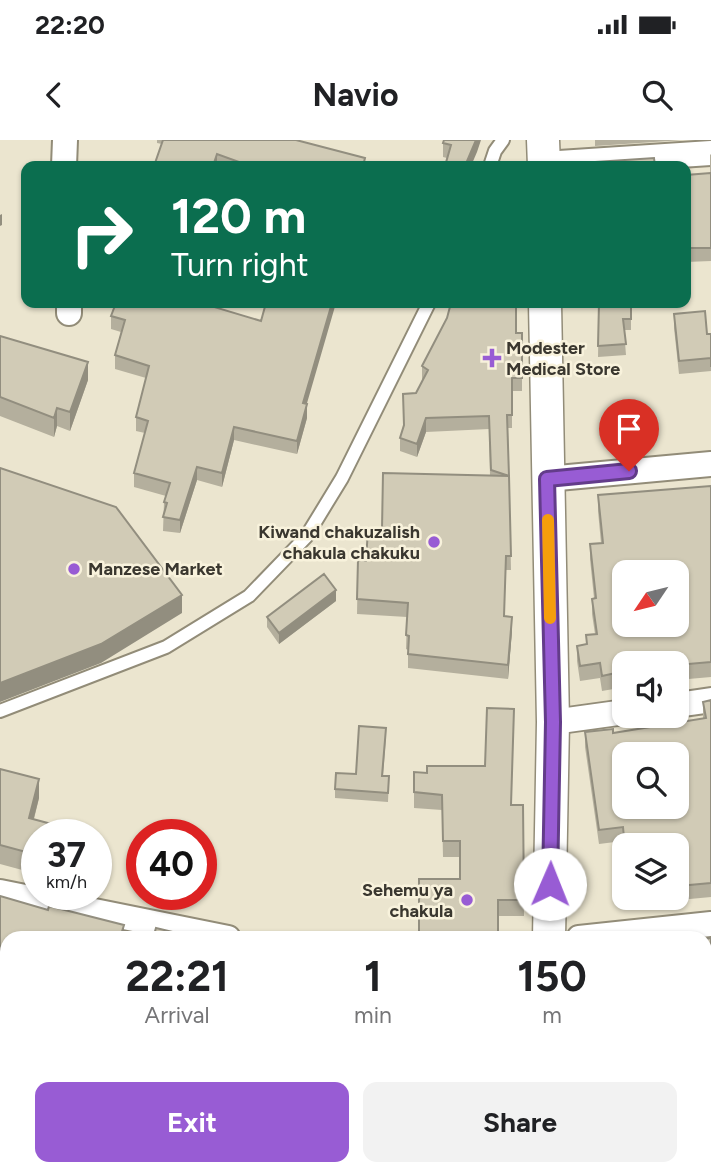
<!DOCTYPE html>
<style>
:root{--surface:#fff;--page:#f2f2f2;--text:#202124;--muted:#757577;--accent:#985cd4}
body{margin:0;font-family:Figtree,sans-serif;background:var(--page);color:var(--text);height:100vh;display:flex;flex-direction:column;font-size:26px;white-space:nowrap}
*{box-sizing:border-box;margin:0}
p{font-size:23px;color:var(--muted)}
.icon{flex:none;width:38px;height:38px;fill:none;stroke:currentColor;stroke-width:2;stroke-linecap:round;stroke-linejoin:round}
.map{position:relative;flex:1;overflow:hidden}
.sheet{position:absolute;left:0px;top:791px;width:712px;height:245px;display:flex;flex-direction:column;background:var(--surface);border-radius:21px 21px 0 0;box-shadow:0 2px 5px #0004}
.sheet>*{flex:none}
.hud{position:absolute;left:21px;top:21px;width:670px;height:147px;border-radius:14px;box-shadow:0 2px 5px #0004;background:#0b6e4f;color:#fff;overflow:hidden}
.needle{width:46px;rotate:235deg}
.tools{position:absolute;left:612px;top:420px;display:grid;gap:14px}
.tools a{display:grid;place-items:center;width:77px;height:77px;border-radius:14px;background:var(--surface);box-shadow:0 2px 5px #0004;font-size:35px}
.speed{position:absolute;left:21px;top:679px;display:flex;gap:14px;font-size:35px;font-weight:700;text-align:center}
.speed>*{display:grid;place-content:center;width:91px;height:91px;border-radius:50%;background:var(--surface);box-shadow:0 2px 5px #0004;line-height:1}
.speed small{font-size:18px;font-weight:400}
.speed .limit{border:10px solid #d22;background:#fff;color:#111}
.pin{position:absolute;display:grid;place-items:center;width:60px;height:60px;color:#fff;margin:-72px -30px;border-radius:50% 50% 50% 0;rotate:-45deg;box-shadow:0 0 7px #0007}
.pin .icon{rotate:45deg}
.me{position:absolute;width:77px;margin:-38px;rotate:1deg;stroke-linejoin:round;filter:drop-shadow(0 0 5px #0008)}
.turn{display:flex;align-items:center;gap:24px;height:147px;padding:0 35px;font-size:32px}
.turn .icon{width:91px;height:91px;stroke-width:2.5}
.turn b{display:block;font-size:49px;line-height:60px}
.eta{display:flex;justify-content:space-evenly;align-items:center;height:119px;text-align:center}
.eta b{font-size:42px;font-weight:700;line-height:49px}
.action{display:flex;gap:14px;margin-top:auto;padding:14px 35px}
.action a{flex:1;height:80px;border-radius:14px;background:var(--accent);color:#fff;font-size:28px;font-weight:700;line-height:80px;text-align:center}
.action a+a{background:var(--page);color:var(--text)}
.status{display:flex;justify-content:space-between;align-items:center;height:49px;padding:0 35px;background:var(--surface);direction:ltr}
.status svg{height:19px;fill:currentColor}
header{display:flex;justify-content:space-between;align-items:center;height:91px;padding:0 35px;background:var(--surface);font-size:32px;font-weight:700}
.map>svg:first-child{display:block}
.lines{fill:none;stroke-linecap:round;stroke-linejoin:round}
.service-casing{stroke:#928c78;stroke-width:16}
.minor-casing{stroke:#928c78;stroke-width:28}
.tertiary-casing{stroke:#928c78;stroke-width:35}
.path{stroke:#938e7f;stroke-width:4.5;stroke-dasharray:5 5;stroke-linecap:butt}
.service{stroke:#fff;stroke-width:12}
.minor{stroke:#fff;stroke-width:24}
.tertiary{stroke:#fff;stroke-width:32}
.wall{fill:#b4af9d}
.shaded-wall{fill:#928e7f}
.building{fill:#d1cbb6;stroke:#928e7f;stroke-width:2;fill-rule:evenodd}
.route-casing{stroke:#633c8a;stroke-width:18}
.route{stroke:#985cd4;stroke-width:12}
.slow{stroke:#f59e0b;stroke-width:12}
.poi-dot{fill:#985cd4;stroke:#f8f2dc;stroke-width:2.5}
.labels{text-anchor:middle;stroke-width:5;stroke-linejoin:round;paint-order:stroke}
.poi-label{font-size:18px;font-weight:bold;fill:#3a372f;stroke:#f8f2dc;text-anchor:start}
</style>
<div class="status"><b>22:20</b><svg viewBox="0 0 49 12"><path d="M0 12V9h3v3zM5 12V6h3v6zM10 12V3h3v9zM15 12V0h3v12zM26 1h20v11H26zM47 4h2v5h-2z"/></svg></div>
<header><svg class="icon" aria-label="back" viewBox="0 0 24 24"><path d="M15 5l-7 7 7 7"/></svg>Navio<svg class="icon" aria-label="search" viewBox="0 0 24 24"><circle cx="10" cy="10" r="6"/><path d="M15 15l6 6"/></svg></header>
<div class="map">
<svg width="711" height="1036" viewBox="0 0 711 1036">
<rect width="100%" height="100%" fill="#ebe5cf"/>
<g class="lines">
<g class="service-casing">
<path id="service" d="M490,26l5,-15 8,-11
M0,571l166,-64 83,-51 57,-59 36,-59 87,-175"/>
</g>
<g class="minor-casing">
<path id="minor" d="M544,24l167,-11
M64,26l1,-26
M69,163v10
M547,339l164,-15
M677,565l34,-5
M553,582l72,-10
M0,752l228,46
M579,798l132,-14
M705,1018h6"/>
</g>
<g class="tertiary-casing">
<path id="tertiary" d="M543,0l1,26
M545,163l8,419 -4,216
M547,1036v-7"/>
</g>
<path class="path" d="M0,915l7,2
M14,1029l1,7"/>
<use href="#service" class="service"/>
<use href="#minor" class="minor"/>
<use href="#tertiary" class="tertiary"/>
</g>
<path class="wall" d="M157,0h139l69,26h-211l8,-22 -5,-1z
M595,0h88l-88,6z
M443,3l34,9 -30,6 -4,-1z
M711,14v107l-25,1v-87l24,-2v-18z
M116,163h104l-2,5 89,96v14l-10,36 -63,-14 -12,47 -25,-7 -17,53 -17,-2 1,-29 2,-6 -32,-9v-14l11,-40 -9,-2v-14l10,-39 -31,-9v-14l6,-23 -10,-3v-13z
M599,163h32v27h-7l2,25 -28,2z
M674,174l33,20h4v47v-10l-32,3 -5,-46z
M516,193h6v58h-10v37h-4l3,142h-5l-2,46 8,15 -4,48 -100,-11v-18l-2,-1 1,-32 -50,-3 1,-54 8,1 16,-32 108,-53 -1,-47 -63,3 -9,25 -17,-6v-13l16,-45 7,-13h-1v-14z
M0,196l88,44 -18,51 -13,-5 -3,11 -54,-21z
M711,346v191l-34,3v-17h-52v24l-23,4 -2,-13 -20,3 -3,-20v-15l9,-2v-9l9,-1 -3,-20v-15l2,-1 -4,-39v-15l11,-1 -3,-32v-16z
M336,461l-57,43 -12,-17v-10z
M711,560v197l-32,3v7l-38,3v-3l-13,1 -1,-10h50v-53h-52v18l-2,-22 -24,3 -14,-97v-15l28,1 90,-14v-17z
M386,597l-3,39h6l-1,26 -53,-4v-9l21,-15z
M0,629l39,29 -5,21 3,16v39l-37,-10z
M414,632l98,33h11l1,111h-26l-38,-37v-22h-17l-1,-47 -28,-2z
M0,756l48,14 76,15v13h-117v113l-7,-2z
M711,798v184h-6v-183z"/>
<path class="shaded-wall" d="M476,0h5l-4,12 -6,14h-6z
M217,14v12h-4z
M2,74v11l-2,1v-11z
M216,163h4l-6,18v-14z
M332,163h4l-33,114v-14z
M88,222v18l-18,51v-19z
M307,264v14l-10,36v-13z
M57,268v18l-3,11v-19z
M426,278v14l-9,25v-13z
M234,287v13l-12,47v-14z
M197,327v13l-17,53v-13z
M336,450v11l-57,43v-11z
M182,455v18l-81,50 -101,39v-19z
M512,477v14l-4,48v-14z
M39,639v19l-10,39v-19z
M98,696v19l-2,9v-20z
M124,785v13h-4z
M320,1029h3l-2,7h-3z"/>
<path class="building" d="M163,0h133l69,18 -2,8h-113l-33,-12 -4,12h-59z
M444,0h32l-11,26h-20l6,-21 -8,-2z
M654,18l1,8h-59v-4z
M711,33v75h-25v-73z
M116,163h100l-2,4 47,14 5,-18h66l-29,100 4,1 -10,37 -63,-14 -12,46 -25,-6 -17,53 -17,-3 4,-14 -3,-1 6,-19 -36,-10 14,-52 -12,-4 13,-51 -34,-11 10,-35 -14,-4z
M451,163h65v30h6v45h-10v37h-5l2,61 -18,-6 -2,-54 -63,2 -9,26 -17,-6 4,-13 -1,-31 13,-1 12,-23 -6,-4 25,-48z
M599,163h32v16h-8l3,25 -28,2z
M705,171l2,23h4v33v-9l-32,3 -5,-47z
M0,196l88,26 -18,50 -13,-4 -3,10 -54,-21z
M0,328l116,39 66,88 -81,49 -101,39z
M383,333l126,3 2,80h-5l-2,60 8,1 -4,48 -100,-11 1,-18 -3,-1 2,-32 -51,-4 1,-39 8,1 2,-32h14z
M711,346v176l-34,3v-2h-52v8l-23,5 -2,-13 -20,3 -3,-20 10,-2 -1,-9 11,-1 -5,-35 4,-1 -6,-54 13,-1 -5,-48zM625,432h52v53h-52z
M324,434l12,16 -57,43 -12,-16z
M711,560v183l-32,3v7h-2v-48h-52v4l-2,-22 -24,3 -14,-98 28,-3v4l93,-15 -3,-16zM625,614h52v53h-52z
M487,568l27,1 -3,96h12l1,95h-26v38h-79v-59h41v-38h-17l-1,-46 -28,-3v-20l13,1v-7h58z
M359,586l27,2 -4,48h7l-1,17 -53,-4 1,-16 20,1z
M0,629l39,10 -10,39 64,17h-56v20l-37,-10z
M0,756l48,14 1,-4 75,19 -4,13h-113v101l-7,-2z
M156,788l29,7 -1,3h-31z
M711,798v170h-6v-169z
M36,1029h48l18,4v3h-67z
M300,1029h20l-2,7h-21z
M670,1029h21v6l20,-1v2h-51v-4l10,-1z"/>
<g class="lines">
<g class="route-casing">
<path id="route" d="M550,744l3,-162 -6,-243 82,-8"/>
</g>
<use href="#route" class="route"/>
<path class="slow" d="M548,380l2,98"/>
</g>
<g class="poi-dot">
<path d="M488.5 207.5h7v7h7v7h-7v7h-7v-7h-7v-7h7z"/>
<circle cx="434" cy="402" r="7"/>
<circle cx="74" cy="429" r="7"/>
<circle cx="467" cy="760" r="7"/>
</g>
<g class="labels">
<g class="poi-label">
<text x="506" y="214">Modester<tspan x="506" dy="21">Medical Store</tspan></text>
<text x="420" y="398" text-anchor="end">Kiwand chakuzalish<tspan x="420" dy="21">chakula chakuku</tspan></text>
<text x="88" y="435">Manzese Market</text>
<text x="453" y="756" text-anchor="end">Sehemu ya<tspan x="453" dy="21">chakula</tspan></text>
</g>
</g>
</svg>
<div class="tools">
<a><svg class="needle" viewBox="-14 -14 28 28"><path d="M0-13l5 13h-10z" fill="#e53935"/><path d="M0 13l5-13h-10z" fill="#757577"/></svg></a>
<a><svg class="icon" aria-label="sound" viewBox="0 0 24 24"><path d="M4 9h4l5-4v14l-5-4H4zM17 9q2 3 0 6"/></svg></a>
<a><svg class="icon" aria-label="search" viewBox="0 0 24 24"><circle cx="10" cy="10" r="6"/><path d="M15 15l6 6"/></svg></a>
<a><svg class="icon" aria-label="layers" viewBox="0 0 24 24"><path d="M12 4l9 5-9 5-9-5zM3 14l9 5 9-5"/></svg></a>
</div>
<div class="speed"><div>37<small>km/h</small></div><div class="limit">40</div></div>
<div class="pin" style="left:629px;top:331px;background:#d93025"><svg class="icon" aria-label="arrive" viewBox="0 0 24 24"><path d="M6 21V4h12l-3 4 3 4H6"/></svg></div>
<svg class="me" style="left:550px;top:744px" viewBox="-20 -20 40 40"><circle r="19" fill="#fff"/><path d="M0-13L10 11 0 6-10 11z" fill="#985cd4"/></svg>
<div class="hud">
<div class="turn"><svg class="icon" aria-label="right" viewBox="0 0 24 24"><path d="M7 20v-9h11M14 6l5 5-5 5"/></svg><div><b>120 m</b>Turn right</div></div>
</div>
<section class="sheet">
<div class="eta">
<div><b>22:21</b><p>Arrival</p></div>
<div><b>1</b><p>min</p></div>
<div><b>150</b><p>m</p></div>
</div>
<div class="action"><a>Exit</a><a>Share</a></div>
</section>
</div>
